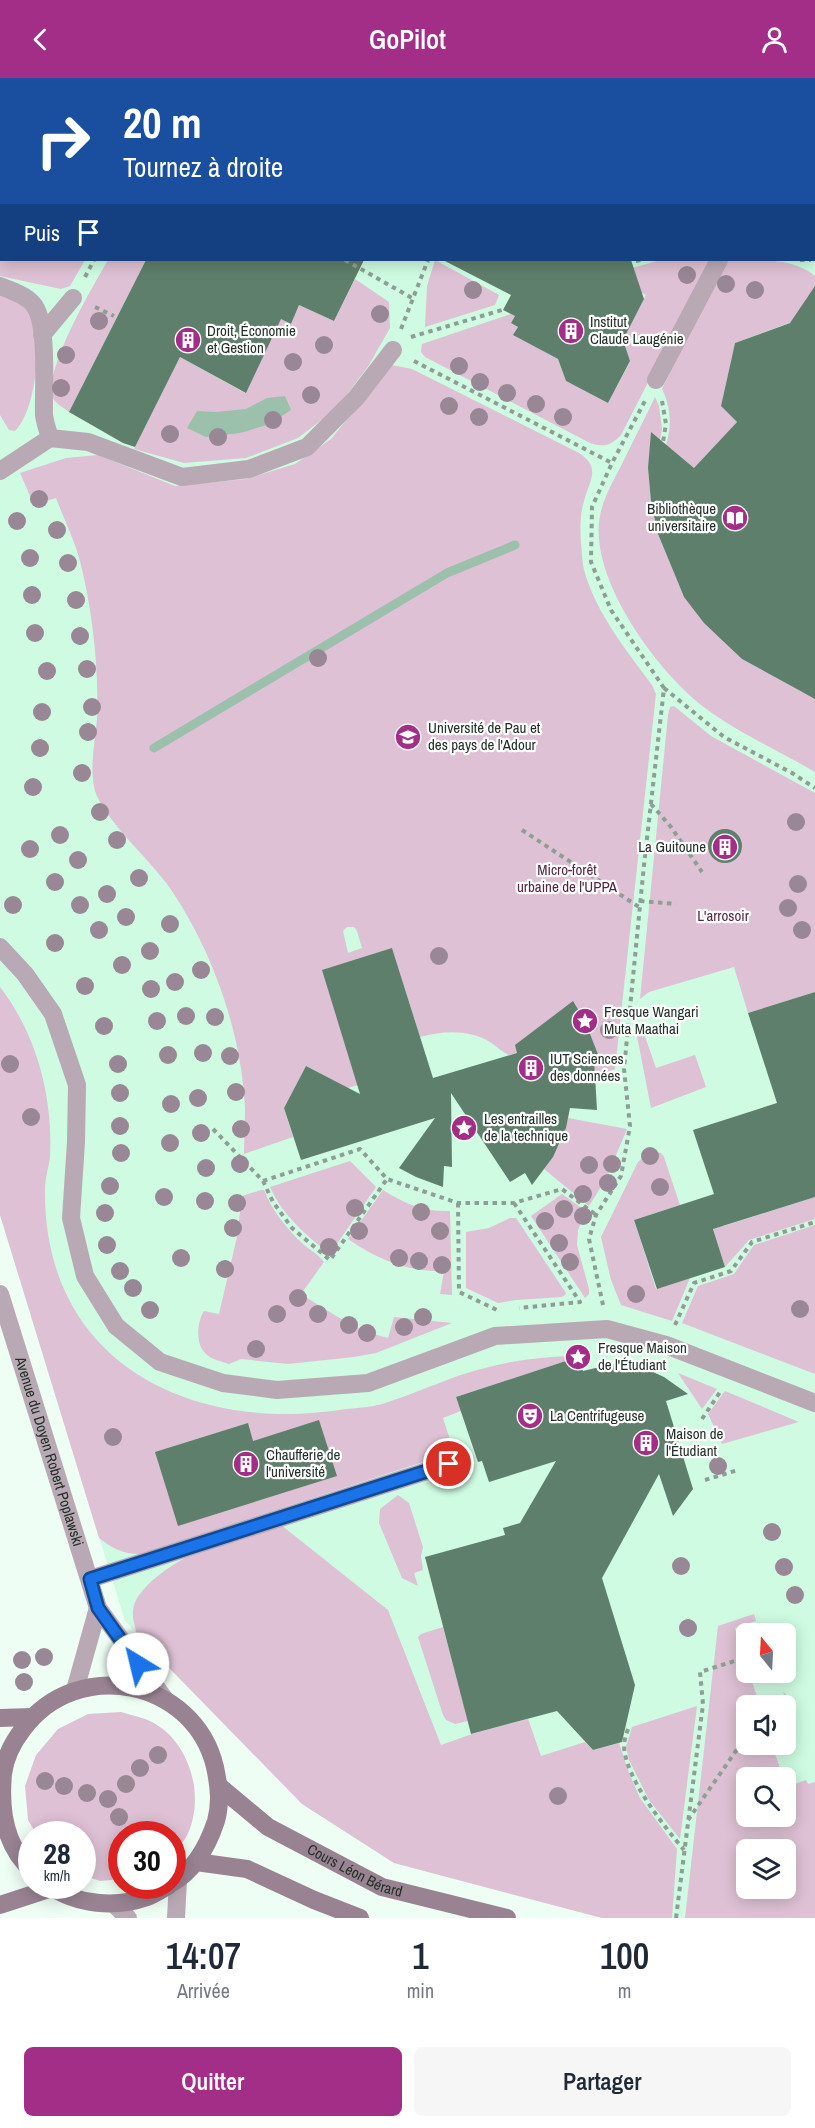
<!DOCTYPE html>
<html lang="fr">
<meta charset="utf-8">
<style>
:root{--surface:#fff;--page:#f6f6f7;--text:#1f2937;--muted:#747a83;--accent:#a32e88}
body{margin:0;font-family:"Archivo Narrow",sans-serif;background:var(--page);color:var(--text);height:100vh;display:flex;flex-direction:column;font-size:22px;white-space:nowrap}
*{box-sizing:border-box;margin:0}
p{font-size:20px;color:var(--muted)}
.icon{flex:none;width:33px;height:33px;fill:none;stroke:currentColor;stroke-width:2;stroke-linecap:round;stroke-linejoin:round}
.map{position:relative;height:1840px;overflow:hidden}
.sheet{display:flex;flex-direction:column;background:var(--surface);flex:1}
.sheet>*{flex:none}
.banner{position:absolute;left:0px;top:0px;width:816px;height:183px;box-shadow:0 3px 15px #0003;background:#1a4fa0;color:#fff;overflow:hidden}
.needle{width:39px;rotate:342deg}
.fabs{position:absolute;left:736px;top:1545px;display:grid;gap:12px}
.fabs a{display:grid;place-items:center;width:60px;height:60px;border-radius:9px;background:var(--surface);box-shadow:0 3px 15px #0003;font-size:30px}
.speed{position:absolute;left:18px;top:1743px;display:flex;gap:12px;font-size:30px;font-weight:700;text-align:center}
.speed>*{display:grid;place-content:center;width:78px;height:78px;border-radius:50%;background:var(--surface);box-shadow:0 3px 15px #0003;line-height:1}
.speed small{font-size:15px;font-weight:400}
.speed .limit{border:9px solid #d22;background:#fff;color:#111}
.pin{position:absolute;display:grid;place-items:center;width:51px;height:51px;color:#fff;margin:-26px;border:3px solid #fff;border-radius:50%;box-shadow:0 2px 6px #0007}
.me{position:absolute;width:66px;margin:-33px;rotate:324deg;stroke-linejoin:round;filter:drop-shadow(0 0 4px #0008)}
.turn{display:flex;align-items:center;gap:21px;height:126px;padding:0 24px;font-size:27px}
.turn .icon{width:78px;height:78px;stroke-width:2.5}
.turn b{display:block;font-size:42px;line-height:51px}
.then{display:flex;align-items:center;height:57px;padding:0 24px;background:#0003;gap:12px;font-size:22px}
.eta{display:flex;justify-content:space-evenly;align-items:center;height:102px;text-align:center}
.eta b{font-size:36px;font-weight:600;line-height:42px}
.primary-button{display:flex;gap:12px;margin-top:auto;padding:12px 24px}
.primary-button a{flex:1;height:69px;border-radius:9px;background:var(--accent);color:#fff;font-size:24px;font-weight:600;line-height:69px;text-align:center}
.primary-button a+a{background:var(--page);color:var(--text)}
header{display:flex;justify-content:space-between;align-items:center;height:78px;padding:0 24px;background:var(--accent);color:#fff;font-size:27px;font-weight:600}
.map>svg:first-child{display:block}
.built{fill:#cefbe2;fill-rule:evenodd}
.green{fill:#dec1d4;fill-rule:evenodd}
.water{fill:#9bc1ac}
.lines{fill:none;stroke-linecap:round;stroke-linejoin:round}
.stream{stroke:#9bc1ac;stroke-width:9}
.building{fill:#5e7f6c}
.path{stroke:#8f9e95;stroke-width:4;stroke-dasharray:4.5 4.5;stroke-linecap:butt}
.lane{stroke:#b9a9b4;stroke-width:18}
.street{stroke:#b9a9b4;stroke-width:18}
.secondary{stroke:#998392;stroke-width:18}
.tree{fill:#998795}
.route-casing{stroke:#114b97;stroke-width:15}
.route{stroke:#1a73e8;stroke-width:10}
.labels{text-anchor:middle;stroke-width:4.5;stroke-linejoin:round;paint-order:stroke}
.poi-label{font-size:15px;fill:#223028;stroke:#fff;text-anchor:start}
.park-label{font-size:15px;fill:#532646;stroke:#fff}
.street-label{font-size:15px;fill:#223028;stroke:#fff}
</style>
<header><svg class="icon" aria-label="back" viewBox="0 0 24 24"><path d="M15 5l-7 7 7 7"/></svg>GoPilot<svg class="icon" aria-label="person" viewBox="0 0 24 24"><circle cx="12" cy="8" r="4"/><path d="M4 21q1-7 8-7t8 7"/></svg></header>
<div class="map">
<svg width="815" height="1840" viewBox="0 0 815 1840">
<rect width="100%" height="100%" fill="#effef5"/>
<path class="built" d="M0,0h815v1840h-213l-208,-55 -92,-59 -177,-183 -125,-406zM2,2h812v180h-812zM747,1556h39v38h-39zM747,1628h39v38h-39zM747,1700h39v38h-39zM747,1772h39v38h-39z"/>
<path class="green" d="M0,156l2,26h83l-15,26 -9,3 -61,-13z
M108,182h38l-77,152c-5,-4 -12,-8 -15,-12 -14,-26 40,-115 54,-140z
M435,182l64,35 -4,10 -70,22 2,-41z
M660,182h51l-90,175c-10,11 -20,13 -33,7l-163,-85 -4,-5 1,-8 89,-30 4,2 -4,7 7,4 -4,8 44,24 8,22 42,22 22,-41 -7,-22 23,-45 -19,-10 -5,-14z
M727,182c29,0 65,-3 88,16v15c-11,6 -12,17 -16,28l-64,24 -14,63 16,16 -43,46 -28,-23c6,-19 5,-38 -4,-56l61,-125z
M355,201l34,23 1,26 -21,37 -32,43 -39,30 -52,20 -62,5 -50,-14 46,-92 65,36 36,-74 10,5 8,-19 35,16z
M0,214c8,4 23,9 28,17 16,25 9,101 -13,122l-6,-1 -9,-15z
M392,287l20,4 167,84c23,15 10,28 5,48 -4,13 -4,28 -3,42 1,9 1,19 3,27 12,43 42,80 68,115l4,9 -41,375 -19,8 -3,-18 5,-2 -81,-4 -8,2c-7,-3 -13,-9 -19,-13 -22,-13 -46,-11 -70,-5l-28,-89 -34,137 -10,3 -42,-22 -22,42 9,29 -49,17c0,-15 1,-30 1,-45 -3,-77 -34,-163 -78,-225 -19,-26 -63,-65 -72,-93 -6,-23 0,-49 2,-72 1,-12 0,-25 0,-37 -1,-38 -9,-98 -21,-134 -6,-17 -14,-34 -20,-50l-22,7 -14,-32 46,-15 32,-3 77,31 71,-7 49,-15 36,-25zM347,849h7l3,4 5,17 -14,5 -5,-22z
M655,319l4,9 3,23 -2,11 -12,28 3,34 7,32 26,63 58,62 60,33 13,3v77c-37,-22 -75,-38 -110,-64 -47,-35 -117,-130 -105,-192 3,-17 13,-35 21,-50 11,-23 23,-46 34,-69z
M674,628l37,30 104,57v199l-67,21 -14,-46 -85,25 -9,7 28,-284 2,-8z
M0,909c37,48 53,110 50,170 -1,10 -5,21 -5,31 -2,122 71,202 189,222 41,6 71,5 112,-1 12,-1 25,-2 36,-5 36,-11 71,-29 107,-37 21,-6 41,-8 63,-10 8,0 18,-2 26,0l-122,40 5,14 -18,7 11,34 -314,102c-18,0 -28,-6 -41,-16l-99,-323z
M642,950l14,40 39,-13 11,32 -55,21 -14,-72z
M568,1040l59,11 -21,50 -17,27 -45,-37c11,-15 20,-32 24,-51z
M655,1074l6,1 3,4 16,48 -46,15 22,69 34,-11 -18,43 -51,-16 -10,-25 -10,-43 37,-75 10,-9z
M350,1083l26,26 -46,67c-25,-20 -47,-38 -60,-67z
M261,1112h3c8,21 23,39 39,54 7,6 15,10 21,18l-23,32c27,17 56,37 87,44l6,-21 58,6 -76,30 -22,4 -66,7 -47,-5 -12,5c-8,-3 -17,-4 -23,-10 -11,-10 -9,-32 -2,-43l15,3 18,-77 5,-41z
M383,1112c22,14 41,22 67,21l2,84 -12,-1 4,-23c-37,1 -67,-12 -96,-32z
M562,1116l21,15 2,4 -7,17 -1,15 12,44v5l-4,4 -54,-82z
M815,1119v22l-66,21 -24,27 -13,-42 12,1z
M510,1140h6l50,75 -1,2 -3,2 -46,3 -18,3 -32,-15v-56l23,-4z
M815,1147v149l-133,-51 16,-37 36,-12 20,-29z
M678,1295l39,16 -15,20z
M725,1313l74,31 -77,22 -14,-30z
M398,1417l11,8 14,44 -2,9 2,14 -9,3 4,13 -16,-8 -23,-55 1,-14z
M281,1447l107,85 53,135 31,-11 56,-15 13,37 44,-14 8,8 26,-7 10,30 11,25 37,51 -5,69h-70l-208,-55 -92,-59 -165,-169c-1,-7 -5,-16 -4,-24 1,-21 35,-44 52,-53z
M754,1536l2,7 -21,7 12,39v5l2,1 11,32 -13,1v38l25,1 11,32 -36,1v38h39v-29l20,-7 2,4 7,-2v136h-130l33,-292zM747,1772h39v38h-39z
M443,1549l25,94 -13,3 -9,-4 -3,-5 -25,-78 3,-3z
M697,1628l-17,133 -31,-39 -20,-40 -3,-13 6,-20z
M121,1634c10,3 21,5 31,10 39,20 55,79 33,117 -3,5 -9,9 -12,14l-1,-19h-50l-1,45 -21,2 -17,-6 -1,-41h-46l-8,-14 -3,-34 11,-31 22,-26 30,-15z"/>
<path class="water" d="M285,318l6,14 -21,14 -30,9 -34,4 -19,-9 10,-17 19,1 30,-3 21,-11z"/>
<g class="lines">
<path class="stream" d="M154,670l293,-175 68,-28"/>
</g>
<path class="building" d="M146,182h218l-30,61 -35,-16 -8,19 -10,-5 -35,74 -66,-36 -45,90 -12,-4 -54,-31z
M443,182h188l13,39 -21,41 7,21 -22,42 -42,-22 -8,-22 -45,-24 5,-8 -7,-4 4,-7 -12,-6 8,-15z
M815,208v413l-73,-40 -38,-36 -20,-26 -26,-63 -7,-32 -3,-34 3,-36 43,36 43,-46 -16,-16 14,-63 55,-20z
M708 768a17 17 0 1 1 34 0a17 17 0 1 1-34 0Z
M392,870l41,130 84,-25 -2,-8 58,-44 12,20 14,36 -5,1 3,52 -27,-2 -4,20 -13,29 -21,28 -7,-12 -15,9 -59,-89 1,74 -8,-1 -1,21 -27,-10 -17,-9 36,-50 -134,42 -17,-52 22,-42 54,28 -38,-124z
M815,914v205l-102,32 12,38 -68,22 -23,-69 80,-26 -21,-64 84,-27 -29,-90z
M578,1279l5,14 29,-7 30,3 22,10 24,17 -22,7 27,88 -20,27 -14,-42 -57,104 33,107 -13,57 -29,8 -36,-39 -86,23 -46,-177 80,-22 -2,-7 17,-5 36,-62 -67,21 -7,-21 -4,1 -22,-65z
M319,1342l18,56 -159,50 -23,-74 93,-29 5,18z"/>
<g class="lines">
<path class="path" d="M192,0v2
M226,0l1,2
M564,0l1,2
M212,2l5,-2
M539,2l1,-2
M714,2v-2
M814,181l1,-1
M345,182l67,38
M800,182h11
M636,183l5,-1
M85,199l9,-17
M95,229l19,9
M401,251l27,-69
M411,259l91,-27
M414,283l198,102
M662,323l4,23 -3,18
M664,610l60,49 68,36 23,15
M651,726l20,23 31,45
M522,752l117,77
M640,823l36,3
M213,1051l50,52 10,21 19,26 38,32 57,-81
M263,1103l97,-32 27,30 71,24h56l48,-14 34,26
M458,1125l1,89 38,18
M514,1125l66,99 -61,6
M603,1227l-14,-66 7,-24 25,-39 9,-50 -6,-57 20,-204 20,-177 -53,-78 -20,-48 1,-55 20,-44 34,-64
M675,1247l19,-42 37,-12 21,-29 63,-20
M702,1341l18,-27
M705,1402l33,-10
M761,1556l3,-6
M771,1628l14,-12
M628,1651c-2,6 -4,12 -4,18 2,32 40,79 60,103
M688,1742l59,-85
M676,1840l27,-214 -3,-32 44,-14 3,-4"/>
<path class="lane" d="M814,127h1
M0,208c10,4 26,9 33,18 16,18 10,87 11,111 1,8 4,16 6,23
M42,257l31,-37
M656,302l63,-120
M0,393l50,-33 38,4 94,35 67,-8 58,-22 49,-49 37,-48
M0,869l25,27 28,40 24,71 -1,57 -5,76 14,58 31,50 44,36 63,21 54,7 91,-7 127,-47 112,-7 59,16 149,58
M90,1501l359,-115"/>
<g class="street">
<path id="s1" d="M0,1216l98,314 66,90"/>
<path d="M75,1612l23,-82"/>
<path d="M114,1826l14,14"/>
<path d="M176,1840l2,-38"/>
</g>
<g class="secondary">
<path d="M0,1640l32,-1"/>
<path id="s2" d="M220,1709l48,40 114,60 125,31"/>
<path d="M196,1784l51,7 67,31 46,18"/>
<path d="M32,1792c-28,-24 -32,-63 -29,-96 2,-17 10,-32 20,-45 54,-73 171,-50 192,38 4,19 6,36 1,54 -8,24 -21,49 -44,62"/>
<path d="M50,1808c27,19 66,22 97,11 7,-2 15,-8 21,-11"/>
<path d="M0,1827l52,-17"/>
</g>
</g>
<g class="tree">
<circle cx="687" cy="197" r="9"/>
<circle cx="726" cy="206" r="9"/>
<circle cx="473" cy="212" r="9"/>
<circle cx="755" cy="212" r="9"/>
<circle cx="380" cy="236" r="9"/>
<circle cx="99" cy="243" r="9"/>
<circle cx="324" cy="267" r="9"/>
<circle cx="66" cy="277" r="9"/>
<circle cx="293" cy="284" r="9"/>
<circle cx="459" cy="288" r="9"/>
<circle cx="480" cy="304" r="9"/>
<circle cx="61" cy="310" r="9"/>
<circle cx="507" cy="315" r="9"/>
<circle cx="311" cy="317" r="9"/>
<circle cx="536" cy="326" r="9"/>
<circle cx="449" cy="328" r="9"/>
<circle cx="479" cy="339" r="9"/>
<circle cx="563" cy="339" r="9"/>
<circle cx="273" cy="342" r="9"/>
<circle cx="170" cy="356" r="9"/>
<circle cx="218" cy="359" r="9"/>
<circle cx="39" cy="421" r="9"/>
<circle cx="17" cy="443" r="9"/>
<circle cx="57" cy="452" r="9"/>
<circle cx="30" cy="480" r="9"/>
<circle cx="68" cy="485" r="9"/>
<circle cx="32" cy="517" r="9"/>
<circle cx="76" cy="522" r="9"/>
<circle cx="35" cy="555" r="9"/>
<circle cx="80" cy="558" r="9"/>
<circle cx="318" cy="580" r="9"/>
<circle cx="87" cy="591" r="9"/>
<circle cx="47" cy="593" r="9"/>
<circle cx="92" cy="629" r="9"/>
<circle cx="42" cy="634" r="9"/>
<circle cx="88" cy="654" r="9"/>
<circle cx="40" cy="670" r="9"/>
<circle cx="82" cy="695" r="9"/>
<circle cx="33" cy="709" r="9"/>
<circle cx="100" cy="734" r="9"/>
<circle cx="796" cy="744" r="9"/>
<circle cx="60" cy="757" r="9"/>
<circle cx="117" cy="762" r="9"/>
<circle cx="30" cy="771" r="9"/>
<circle cx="78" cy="782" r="9"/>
<circle cx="139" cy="800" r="9"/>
<circle cx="55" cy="804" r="9"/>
<circle cx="798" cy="806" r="9"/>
<circle cx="107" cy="816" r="9"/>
<circle cx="13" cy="827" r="9"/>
<circle cx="80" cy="827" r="9"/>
<circle cx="788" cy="830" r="9"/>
<circle cx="126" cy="839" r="9"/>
<circle cx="170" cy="846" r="9"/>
<circle cx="99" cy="852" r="9"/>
<circle cx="802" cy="852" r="9"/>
<circle cx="55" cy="865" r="9"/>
<circle cx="150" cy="873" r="9"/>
<circle cx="439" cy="878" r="9"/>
<circle cx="122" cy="887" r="9"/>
<circle cx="201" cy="892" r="9"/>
<circle cx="175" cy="904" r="9"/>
<circle cx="85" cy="908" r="9"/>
<circle cx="151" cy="911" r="9"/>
<circle cx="186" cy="938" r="9"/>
<circle cx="215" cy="939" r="9"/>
<circle cx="157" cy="943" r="9"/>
<circle cx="104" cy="948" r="9"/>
<circle cx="609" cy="952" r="9"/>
<circle cx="203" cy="975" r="9"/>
<circle cx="168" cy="977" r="9"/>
<circle cx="230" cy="978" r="9"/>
<circle cx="10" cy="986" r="9"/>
<circle cx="118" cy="986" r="9"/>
<circle cx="236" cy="1014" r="9"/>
<circle cx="120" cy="1015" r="9"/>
<circle cx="198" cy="1020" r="9"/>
<circle cx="171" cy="1026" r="9"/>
<circle cx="31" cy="1039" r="9"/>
<circle cx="120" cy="1048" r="9"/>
<circle cx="241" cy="1051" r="9"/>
<circle cx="201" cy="1055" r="9"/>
<circle cx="170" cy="1065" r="9"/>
<circle cx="121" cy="1075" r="9"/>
<circle cx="650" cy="1078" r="9"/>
<circle cx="240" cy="1086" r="9"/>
<circle cx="612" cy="1086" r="9"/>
<circle cx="589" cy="1087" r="9"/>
<circle cx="206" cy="1090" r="9"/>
<circle cx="608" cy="1105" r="9"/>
<circle cx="110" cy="1108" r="9"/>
<circle cx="660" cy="1109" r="9"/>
<circle cx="583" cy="1116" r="9"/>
<circle cx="164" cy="1119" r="9"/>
<circle cx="205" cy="1123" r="9"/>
<circle cx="237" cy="1125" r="9"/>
<circle cx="355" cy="1130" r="9"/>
<circle cx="564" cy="1131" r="9"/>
<circle cx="421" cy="1134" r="9"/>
<circle cx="105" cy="1135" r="9"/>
<circle cx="583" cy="1138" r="9"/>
<circle cx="545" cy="1143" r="9"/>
<circle cx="233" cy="1150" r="9"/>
<circle cx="359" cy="1153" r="9"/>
<circle cx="440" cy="1153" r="9"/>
<circle cx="559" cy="1165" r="9"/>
<circle cx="107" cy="1167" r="9"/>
<circle cx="329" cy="1169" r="9"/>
<circle cx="181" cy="1180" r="9"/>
<circle cx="399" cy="1180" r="9"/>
<circle cx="419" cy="1183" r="9"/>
<circle cx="570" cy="1184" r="9"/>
<circle cx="442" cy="1187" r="9"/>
<circle cx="225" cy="1191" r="9"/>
<circle cx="120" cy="1193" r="9"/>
<circle cx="133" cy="1210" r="9"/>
<circle cx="636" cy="1216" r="9"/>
<circle cx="298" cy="1220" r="9"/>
<circle cx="800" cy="1231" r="9"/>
<circle cx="150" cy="1232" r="9"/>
<circle cx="277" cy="1236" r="9"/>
<circle cx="318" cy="1236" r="9"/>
<circle cx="423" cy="1239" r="9"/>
<circle cx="349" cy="1247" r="9"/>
<circle cx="404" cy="1249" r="9"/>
<circle cx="367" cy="1255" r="9"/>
<circle cx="256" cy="1271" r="9"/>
<circle cx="113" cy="1359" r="9"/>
<circle cx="718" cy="1388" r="9"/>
<circle cx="772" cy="1454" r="9"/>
<circle cx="681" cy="1488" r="9"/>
<circle cx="784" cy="1489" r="9"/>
<circle cx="795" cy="1517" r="9"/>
<circle cx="688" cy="1550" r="9"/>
<circle cx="44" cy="1579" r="9"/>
<circle cx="22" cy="1582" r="9"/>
<circle cx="24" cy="1604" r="9"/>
<circle cx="158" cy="1677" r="9"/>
<circle cx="140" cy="1690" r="9"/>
<circle cx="45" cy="1703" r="9"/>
<circle cx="126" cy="1706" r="9"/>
<circle cx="64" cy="1708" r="9"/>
<circle cx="87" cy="1715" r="9"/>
<circle cx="558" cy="1718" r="9"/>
<circle cx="108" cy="1721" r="9"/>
<circle cx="119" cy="1739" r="9"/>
</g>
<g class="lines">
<g class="route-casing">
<path id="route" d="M138,1586l-40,-56 -8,-29 359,-115"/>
</g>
<use href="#route" class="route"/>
</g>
<defs>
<g id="building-disc" transform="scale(1.35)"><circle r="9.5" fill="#a32e88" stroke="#fff"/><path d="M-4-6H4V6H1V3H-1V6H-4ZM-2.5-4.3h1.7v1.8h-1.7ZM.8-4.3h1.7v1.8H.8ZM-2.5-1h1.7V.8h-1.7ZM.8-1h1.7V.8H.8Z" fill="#fff"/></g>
<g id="library-disc" transform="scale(1.35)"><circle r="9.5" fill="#a32e88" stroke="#fff"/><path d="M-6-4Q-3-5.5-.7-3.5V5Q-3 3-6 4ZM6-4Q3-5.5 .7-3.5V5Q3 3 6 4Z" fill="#fff"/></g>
<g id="university-disc" transform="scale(1.35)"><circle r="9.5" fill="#a32e88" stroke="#fff"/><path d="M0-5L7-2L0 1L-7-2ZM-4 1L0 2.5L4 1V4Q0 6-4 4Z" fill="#fff"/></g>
<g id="sight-disc" transform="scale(1.35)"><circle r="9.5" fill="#a32e88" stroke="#fff"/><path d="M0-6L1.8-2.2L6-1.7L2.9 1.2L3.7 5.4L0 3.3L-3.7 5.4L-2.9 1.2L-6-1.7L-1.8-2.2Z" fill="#fff"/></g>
<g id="theatre-disc" transform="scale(1.35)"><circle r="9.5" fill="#a32e88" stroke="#fff"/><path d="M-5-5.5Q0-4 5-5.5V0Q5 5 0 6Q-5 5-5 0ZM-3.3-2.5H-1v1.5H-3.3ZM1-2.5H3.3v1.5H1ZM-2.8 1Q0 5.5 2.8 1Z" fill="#fff"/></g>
</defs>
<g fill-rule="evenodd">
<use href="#building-disc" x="571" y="253"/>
<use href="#building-disc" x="188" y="262"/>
<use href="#library-disc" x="735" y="440"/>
<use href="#university-disc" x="408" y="659"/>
<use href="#building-disc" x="725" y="769"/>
<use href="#sight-disc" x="585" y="943"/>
<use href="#building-disc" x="531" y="990"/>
<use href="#sight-disc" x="464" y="1050"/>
<use href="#sight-disc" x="578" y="1279"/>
<use href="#theatre-disc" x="530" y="1338"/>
<use href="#building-disc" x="646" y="1365"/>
<use href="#building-disc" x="246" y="1386"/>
</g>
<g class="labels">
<g class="poi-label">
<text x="590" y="249">Institut<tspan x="590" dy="17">Claude Laugénie</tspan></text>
<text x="207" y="258">Droit, Économie<tspan x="207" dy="17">et Gestion</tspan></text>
<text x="716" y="436" text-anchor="end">Bibliothèque<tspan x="716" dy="17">universitaire</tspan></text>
<text x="428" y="655">Université de Pau et<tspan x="428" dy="17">des pays de l'Adour</tspan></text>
<text x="706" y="774" text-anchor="end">La Guitoune</text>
<text x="604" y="939">Fresque Wangari<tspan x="604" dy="17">Muta Maathai</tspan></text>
<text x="550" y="986">IUT Sciences<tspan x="550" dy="17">des données</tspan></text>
<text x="484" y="1046">Les entrailles<tspan x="484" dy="17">de la technique</tspan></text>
<text x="598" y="1275">Fresque Maison<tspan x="598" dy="17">de l'Étudiant</tspan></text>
<text x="550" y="1343">La Centrifugeuse</text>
<text x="666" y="1361">Maison de<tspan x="666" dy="17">l'Étudiant</tspan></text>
<text x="266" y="1382">Chaufferie de<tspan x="266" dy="17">l'université</tspan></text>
</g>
<g class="park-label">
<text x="567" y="797">Micro-forêt<tspan x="567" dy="17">urbaine de l'UPPA</tspan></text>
<text x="723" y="843">L'arrosoir</text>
</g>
<g class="street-label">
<text dy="5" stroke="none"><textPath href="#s1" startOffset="165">Avenue du Doyen Robert Poplawski</textPath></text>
<text dy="5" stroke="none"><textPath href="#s2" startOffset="160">Cours Léon Bérard</textPath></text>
</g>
</g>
</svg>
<div class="fabs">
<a><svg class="needle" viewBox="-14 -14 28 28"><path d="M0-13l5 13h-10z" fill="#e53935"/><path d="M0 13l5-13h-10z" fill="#747a83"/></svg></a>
<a><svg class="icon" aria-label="sound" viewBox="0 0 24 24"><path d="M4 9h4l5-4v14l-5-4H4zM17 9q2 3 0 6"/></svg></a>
<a><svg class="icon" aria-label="search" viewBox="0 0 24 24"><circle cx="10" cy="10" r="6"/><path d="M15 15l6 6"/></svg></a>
<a><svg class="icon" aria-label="layers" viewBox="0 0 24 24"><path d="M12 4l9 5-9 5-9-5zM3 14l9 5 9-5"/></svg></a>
</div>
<div class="speed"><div>28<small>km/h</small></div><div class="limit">30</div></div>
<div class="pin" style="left:449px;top:1386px;background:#d93025"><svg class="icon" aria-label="arrive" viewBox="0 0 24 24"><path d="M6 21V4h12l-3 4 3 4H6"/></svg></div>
<svg class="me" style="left:138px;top:1586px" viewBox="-20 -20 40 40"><circle r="19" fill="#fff"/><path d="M0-13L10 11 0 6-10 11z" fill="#1a73e8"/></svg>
<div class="banner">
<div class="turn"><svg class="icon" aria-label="right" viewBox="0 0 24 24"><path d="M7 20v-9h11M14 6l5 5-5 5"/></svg><div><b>20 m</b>Tournez à droite</div></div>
<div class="then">Puis<svg class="icon" aria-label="arrive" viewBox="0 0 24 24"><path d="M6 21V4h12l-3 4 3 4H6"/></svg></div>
</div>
</div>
<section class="sheet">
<div class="eta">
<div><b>14:07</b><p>Arrivée</p></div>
<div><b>1</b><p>min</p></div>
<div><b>100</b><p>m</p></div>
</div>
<div class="primary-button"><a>Quitter</a><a>Partager</a></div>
</section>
